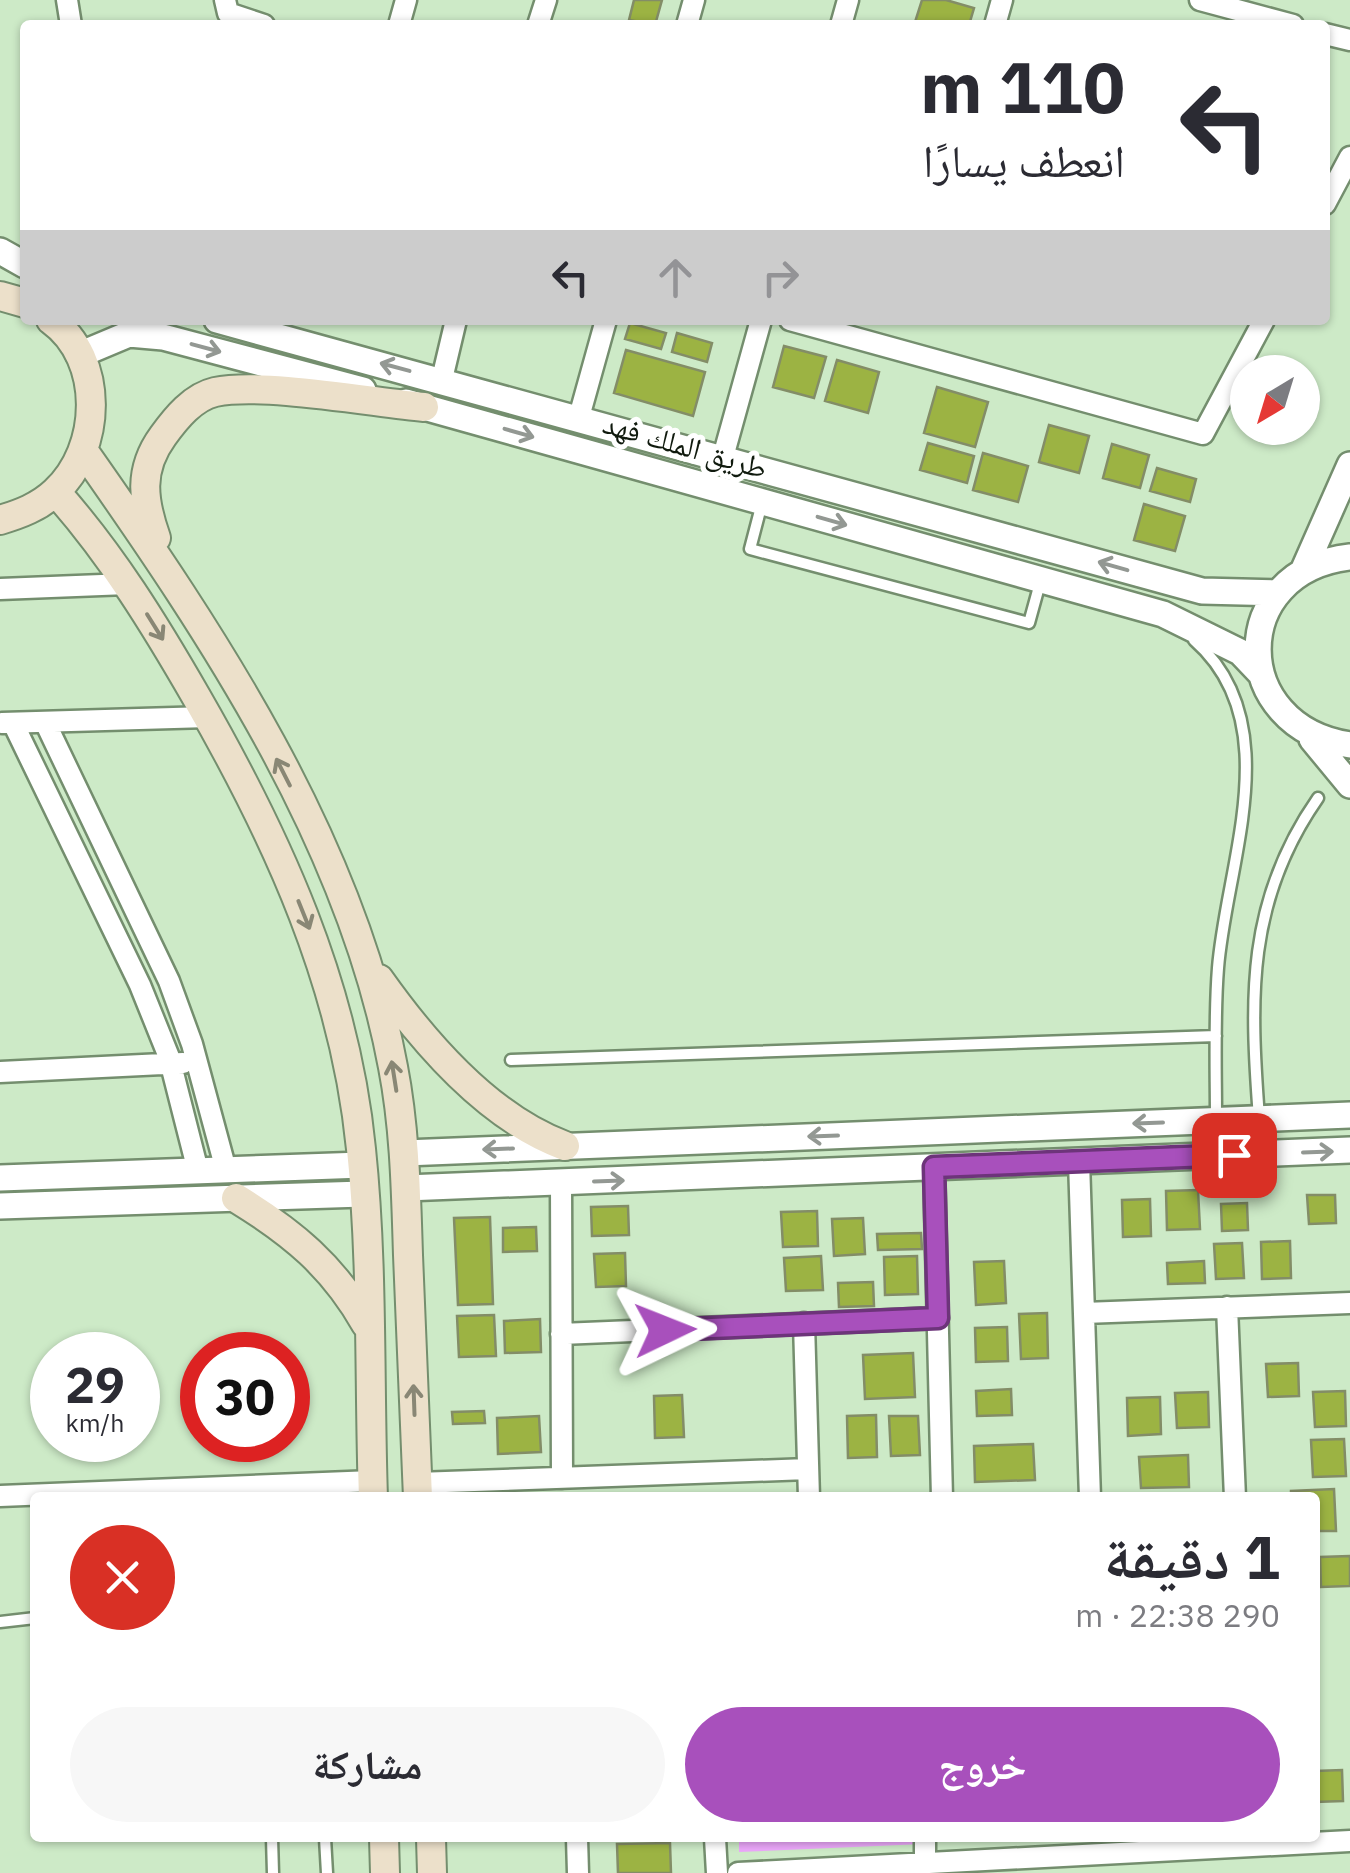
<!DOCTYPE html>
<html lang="ar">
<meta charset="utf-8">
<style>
:root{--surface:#fff;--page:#f7f7f7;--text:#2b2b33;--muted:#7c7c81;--accent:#a850bc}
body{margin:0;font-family:"IBM Plex Sans","Noto Naskh Arabic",sans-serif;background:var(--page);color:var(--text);direction:rtl;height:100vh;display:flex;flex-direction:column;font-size:38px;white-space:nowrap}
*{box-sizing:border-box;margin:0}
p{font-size:32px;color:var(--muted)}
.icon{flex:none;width:55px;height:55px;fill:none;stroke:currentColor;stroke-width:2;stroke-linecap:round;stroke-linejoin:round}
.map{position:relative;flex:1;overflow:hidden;direction:ltr}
.drawer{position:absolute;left:30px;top:1492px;width:1290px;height:350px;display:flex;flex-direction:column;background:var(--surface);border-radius:10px;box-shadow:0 2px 8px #0004;direction:rtl}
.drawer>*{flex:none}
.banner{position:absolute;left:20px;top:20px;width:1310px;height:305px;border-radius:10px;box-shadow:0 2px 8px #0004;direction:rtl;background:#fff;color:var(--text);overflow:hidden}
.needle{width:65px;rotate:218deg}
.tools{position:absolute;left:1230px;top:355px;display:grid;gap:20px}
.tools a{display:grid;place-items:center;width:90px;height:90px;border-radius:50%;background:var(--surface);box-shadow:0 2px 8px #0004;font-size:50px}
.speed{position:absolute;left:30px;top:1332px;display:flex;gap:20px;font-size:50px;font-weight:700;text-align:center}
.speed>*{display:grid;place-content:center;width:130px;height:130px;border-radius:50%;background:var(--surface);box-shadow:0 2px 8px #0004;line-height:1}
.speed small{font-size:25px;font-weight:400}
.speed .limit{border:15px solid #d22;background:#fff;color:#111}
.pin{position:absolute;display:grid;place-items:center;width:85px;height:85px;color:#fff;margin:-42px;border-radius:20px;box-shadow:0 5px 15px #0006}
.me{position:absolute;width:110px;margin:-55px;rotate:88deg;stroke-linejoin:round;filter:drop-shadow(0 0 8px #0008)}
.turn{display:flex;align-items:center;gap:35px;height:210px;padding:0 40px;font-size:45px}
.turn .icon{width:130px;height:130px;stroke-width:2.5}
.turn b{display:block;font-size:70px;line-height:85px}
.lanes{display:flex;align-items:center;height:95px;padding:0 40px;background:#0003;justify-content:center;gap:50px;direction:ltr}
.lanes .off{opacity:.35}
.round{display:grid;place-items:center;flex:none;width:105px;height:105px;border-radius:52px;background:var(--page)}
.headline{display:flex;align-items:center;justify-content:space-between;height:170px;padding:0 40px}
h1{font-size:60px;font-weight:700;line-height:75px}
.action{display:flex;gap:20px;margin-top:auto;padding:20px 40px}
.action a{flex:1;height:115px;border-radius:60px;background:var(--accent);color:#fff;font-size:40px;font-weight:700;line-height:115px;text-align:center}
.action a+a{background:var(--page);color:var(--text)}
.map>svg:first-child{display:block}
.green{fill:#eca8fb}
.building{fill:#9cb343;stroke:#838d67;stroke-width:2.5}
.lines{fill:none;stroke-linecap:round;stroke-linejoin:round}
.service-casing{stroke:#748e6e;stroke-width:15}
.minor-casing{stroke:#748e6e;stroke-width:25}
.tertiary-casing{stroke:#748e6e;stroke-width:30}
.secondary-casing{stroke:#748e6e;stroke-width:32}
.service{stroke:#fff;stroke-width:10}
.minor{stroke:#fff;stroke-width:20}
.tertiary{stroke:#fff;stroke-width:25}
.secondary{stroke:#ece0ca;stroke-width:28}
.oneway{stroke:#939893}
.oneway2{stroke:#898775}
.route-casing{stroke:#6d347a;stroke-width:25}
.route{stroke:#a850bc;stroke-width:18}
.labels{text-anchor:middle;stroke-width:10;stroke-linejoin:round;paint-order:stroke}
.street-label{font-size:30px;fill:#101a0e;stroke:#fff}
</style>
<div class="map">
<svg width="1350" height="1873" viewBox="0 0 1350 1873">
<rect width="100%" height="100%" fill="#cdeac7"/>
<path class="green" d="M739,1838h184v6l-184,8z"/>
<path class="building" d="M634,0h28l-7,25 -26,-5z
M922,0h24l28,8 -5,17 -54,-3z
M630,323l36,10 -5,16 -36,-10z
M677,333l35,10 -5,19 -35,-10z
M784,346l42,11 -12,41 -41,-11z
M626,350l79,22 -12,44 -79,-23z
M837,360l42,12 -11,41 -43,-12z
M937,387l51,15 -13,45 -51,-14z
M1049,425l40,11 -10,37 -40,-11z
M928,443l46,13 -7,27 -47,-13z
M1112,444l37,11 -9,33 -37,-10z
M983,453l45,13 -10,36 -45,-12z
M1157,468l39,11 -6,23 -40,-11z
M1144,504l41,12 -10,35 -41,-11z
M1198,1190l2,39 -33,1 -1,-39z
M1307,1195h28l1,28 -27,1z
M1150,1199l1,37 -28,1 -1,-37z
M1247,1203l1,27 -26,1 -1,-27z
M628,1206l1,29 -37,1 -1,-29z
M817,1211l1,35 -35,1 -2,-35z
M490,1217l3,87 -35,1 -4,-87z
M863,1218l2,36 -31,2 -2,-37z
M536,1227l1,24 -34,1v-24z
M921,1233l1,16 -44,1 -1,-16z
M1290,1241l1,37 -29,1 -1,-37z
M1242,1243l2,35 -28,1 -2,-35z
M625,1253l1,33 -30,1 -2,-33z
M821,1256l2,34 -37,1 -2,-33z
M917,1256l1,38 -33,1 -1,-38z
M1004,1261l2,42 -30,2 -2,-43z
M1204,1261l1,22 -37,1 -1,-21z
M873,1282l1,24 -35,1 -1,-24z
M1047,1313l1,45 -27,1 -2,-45z
M494,1315l2,41 -37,1 -2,-41z
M540,1319l1,33 -36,1 -1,-32z
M1007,1327l1,34 -32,1 -1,-34z
M913,1353l2,44 -50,2 -2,-44z
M1298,1363l1,33 -31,1 -2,-33z
M1011,1389l1,26 -35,1 -1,-25z
M1345,1391l1,35 -31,1 -2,-35z
M1208,1392l1,35 -32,1 -2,-35z
M682,1395l2,42 -29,1 -1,-42z
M1160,1397l1,37 -33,2 -1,-38z
M484,1411l1,12 -32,1 -1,-12z
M876,1415l1,42 -29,1 -1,-42z
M539,1416l2,36 -43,2 -1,-36z
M889,1416h29l2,39 -29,1z
M1344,1439l2,37 -33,1 -2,-37z
M1033,1444l2,36 -60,2 -1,-36z
M1188,1455l1,32 -48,1 -2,-31z
M1334,1489l2,42h-21v-33h-24v-7z
M1350,1556v30l-29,1 -1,-30z
M1342,1770l1,31 -28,1v-31z
M670,1843l1,30h-53l-1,-29z"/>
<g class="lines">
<g class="service-casing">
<path id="service" d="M762,503l-12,46 279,74 11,-40
M1194,640c95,83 32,224 24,328 -4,50 -2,102 -2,152
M511,1060l705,-24
M1259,1118c-9,-120 -13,-217 59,-320
M0,1622l35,-4
M272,1838l1,35
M325,1838l2,35"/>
</g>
<g class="minor-casing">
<path id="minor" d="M67,0l4,25
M225,0l3,13 36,12
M1200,0l93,25
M399,25l7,-25
M538,25l8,-25
M687,25l7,-25
M841,25l7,-25
M995,25l7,-25
M1325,34l25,6
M1325,204l25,-47
M790,320l413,114 61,-114
M442,379l14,-59
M579,417l27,-97
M723,457l38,-137
M0,589l127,-5
M45,722l124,259 23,63 34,126
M2,723l206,-6
M13,723l127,262 29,72 29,114
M0,1072l183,-9
M1079,1161l11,337
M934,1167l8,331
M561,1183l1,295
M1227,1307l8,191
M1084,1313l266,-10
M804,1323l5,175
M561,1334l377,-16
M417,1483l391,-14
M0,1496l373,-15
M577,1838l1,35
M715,1838l2,35
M925,1838v25
M738,1873l612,-32"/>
</g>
<g class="tertiary-casing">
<path id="tertiary" d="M0,251l25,14
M217,320l985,271 75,2
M79,355l50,-21 34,3 200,53
M406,402l757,212 77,38 20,21
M1350,557c-123,14 -122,170 0,188
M1304,569l46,-104
M1312,739l38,46
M405,1153l945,-38
M0,1178l362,-13
M406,1188l944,-38
M0,1206l363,-12"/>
</g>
<g class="secondary-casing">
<path id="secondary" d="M0,296l25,7
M83,450c130,185 268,391 310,617 12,62 13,125 15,188 3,81 7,162 10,243
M56,492c56,63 99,133 141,206 81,141 148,287 164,451 12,115 8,233 12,349
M0,520c20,-6 39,-13 55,-28 47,-43 50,-133 -4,-172
M156,538c-13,-37 -18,-68 7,-102 13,-18 30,-39 52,-44 48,-10 156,10 209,15
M379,979c46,65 110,139 186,167
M236,1198c57,35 97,68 130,126
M384,1838l1,35
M431,1838l1,35"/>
</g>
<use href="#service" class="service"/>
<use href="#minor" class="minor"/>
<use href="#tertiary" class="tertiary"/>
<use href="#secondary" class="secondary"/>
</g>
<defs><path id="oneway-shaft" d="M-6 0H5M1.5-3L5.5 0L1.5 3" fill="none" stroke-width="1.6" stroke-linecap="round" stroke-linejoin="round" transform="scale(2.5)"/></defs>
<g class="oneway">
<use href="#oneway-shaft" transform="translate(206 348) rotate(15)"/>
<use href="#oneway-shaft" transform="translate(395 367) rotate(-165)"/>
<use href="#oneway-shaft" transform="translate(519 433) rotate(16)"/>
<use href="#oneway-shaft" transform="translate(832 521) rotate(16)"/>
<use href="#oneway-shaft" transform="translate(1113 566) rotate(-164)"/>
<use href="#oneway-shaft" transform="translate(1148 1123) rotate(178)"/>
<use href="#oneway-shaft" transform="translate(823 1136) rotate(178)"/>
<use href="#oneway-shaft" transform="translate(498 1149) rotate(178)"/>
<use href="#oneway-shaft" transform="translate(1318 1152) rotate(-2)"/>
<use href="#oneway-shaft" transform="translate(609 1181) rotate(-2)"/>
</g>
<g class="oneway2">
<use href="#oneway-shaft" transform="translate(155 627) rotate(58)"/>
<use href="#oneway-shaft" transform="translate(283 772) rotate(-117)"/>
<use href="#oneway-shaft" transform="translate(304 915) rotate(68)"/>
<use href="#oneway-shaft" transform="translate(394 1076) rotate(-99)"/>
<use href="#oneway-shaft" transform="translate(414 1400) rotate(-92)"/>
</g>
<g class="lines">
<g class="route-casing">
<path id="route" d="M665,1330l273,-12 -4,-151 300,-12"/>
</g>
<use href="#route" class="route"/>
</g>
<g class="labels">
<g class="street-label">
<text transform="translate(685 446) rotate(16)" y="10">طريق الملك فهد</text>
</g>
</g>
</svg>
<div class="tools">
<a><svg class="needle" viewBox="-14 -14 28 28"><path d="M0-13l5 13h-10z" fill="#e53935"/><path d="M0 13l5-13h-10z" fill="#7c7c81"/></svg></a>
</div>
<div class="speed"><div>29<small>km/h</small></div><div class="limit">30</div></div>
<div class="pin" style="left:1234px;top:1155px;background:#d93025"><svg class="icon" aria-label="arrive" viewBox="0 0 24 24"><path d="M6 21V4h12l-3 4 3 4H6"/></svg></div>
<svg class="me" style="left:665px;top:1330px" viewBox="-20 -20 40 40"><path d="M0-17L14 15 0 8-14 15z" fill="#a850bc" stroke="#fff" stroke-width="4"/></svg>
<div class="banner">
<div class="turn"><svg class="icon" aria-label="left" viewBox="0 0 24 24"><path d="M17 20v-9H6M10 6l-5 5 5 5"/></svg><div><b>110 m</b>انعطف يسارًا</div></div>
<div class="lanes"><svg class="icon" aria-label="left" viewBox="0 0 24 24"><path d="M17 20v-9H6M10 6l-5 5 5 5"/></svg><svg class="icon off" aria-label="ahead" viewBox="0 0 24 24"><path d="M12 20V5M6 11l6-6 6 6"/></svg><svg class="icon off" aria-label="right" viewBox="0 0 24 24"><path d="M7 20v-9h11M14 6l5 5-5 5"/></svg></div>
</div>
<section class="drawer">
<div class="headline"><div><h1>1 دقيقة</h1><p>290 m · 22:38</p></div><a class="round" style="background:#d93025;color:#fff"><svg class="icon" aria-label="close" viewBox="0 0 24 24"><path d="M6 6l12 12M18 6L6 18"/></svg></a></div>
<div class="action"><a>خروج</a><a>مشاركة</a></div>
</section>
</div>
